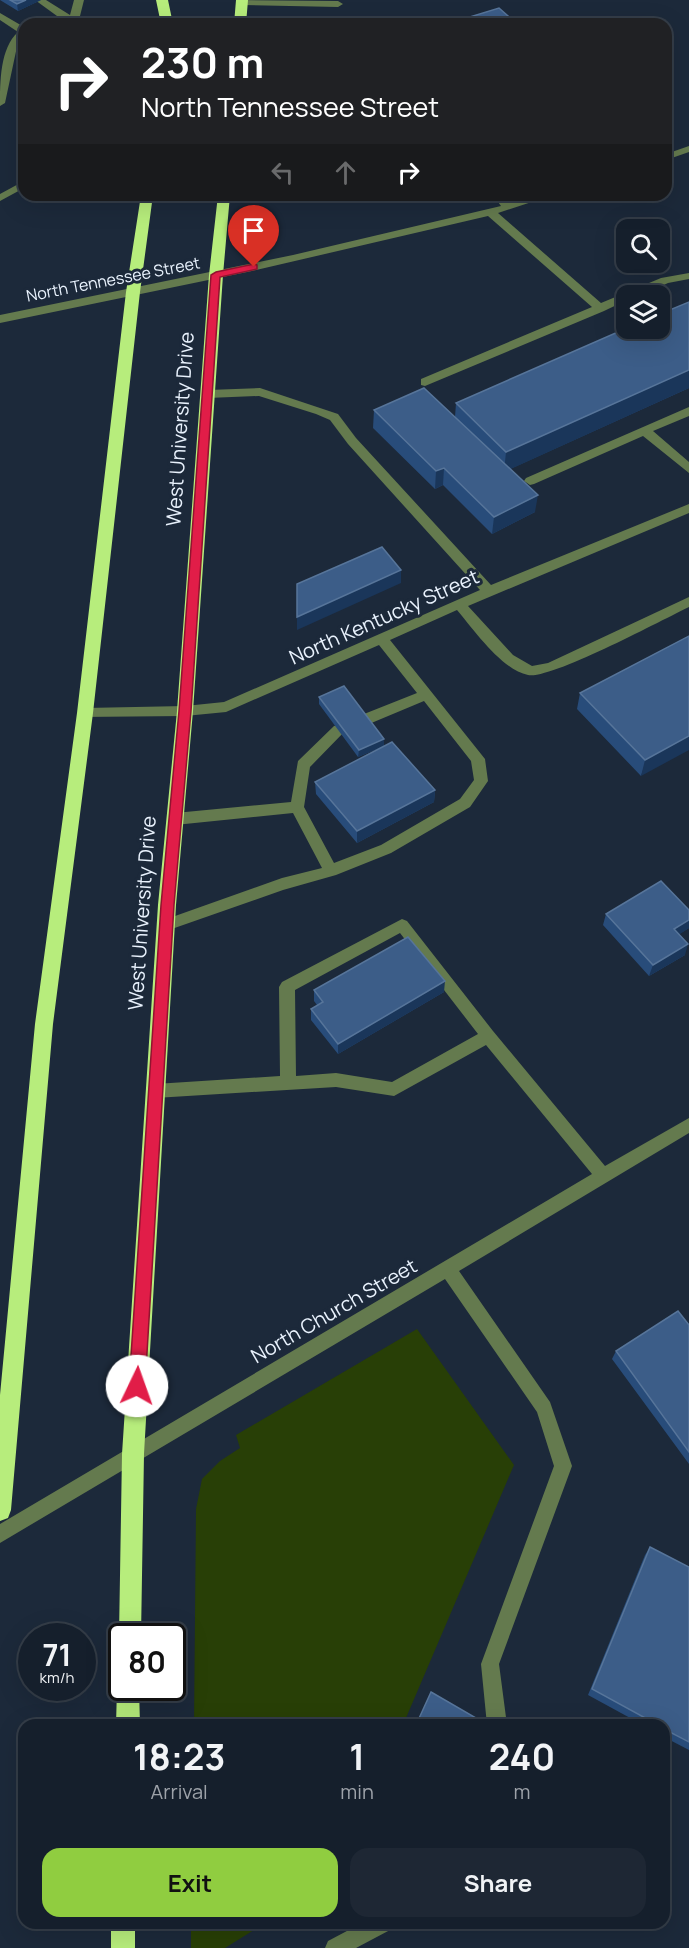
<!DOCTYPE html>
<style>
:root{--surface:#151f2c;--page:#1e2734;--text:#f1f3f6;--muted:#9da2a9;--line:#343d48;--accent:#90cd40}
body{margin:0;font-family:Manrope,sans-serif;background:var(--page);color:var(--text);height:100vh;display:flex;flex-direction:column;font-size:22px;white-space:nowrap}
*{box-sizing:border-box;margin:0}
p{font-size:20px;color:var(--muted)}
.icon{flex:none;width:33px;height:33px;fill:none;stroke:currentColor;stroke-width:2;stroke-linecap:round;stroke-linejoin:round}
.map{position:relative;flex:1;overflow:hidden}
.drawer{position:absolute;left:18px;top:1719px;width:652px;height:210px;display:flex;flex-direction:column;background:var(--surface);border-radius:18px;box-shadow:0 6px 24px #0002,0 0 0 2px var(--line)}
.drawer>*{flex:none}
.top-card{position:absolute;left:18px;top:18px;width:654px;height:183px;border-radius:18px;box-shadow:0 6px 24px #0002,0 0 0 2px var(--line);background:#202124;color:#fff;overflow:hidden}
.buttons{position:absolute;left:616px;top:219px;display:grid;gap:12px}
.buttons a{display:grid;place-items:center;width:54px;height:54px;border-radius:12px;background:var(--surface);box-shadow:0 6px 24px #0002,0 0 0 2px var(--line);font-size:30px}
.speed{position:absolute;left:18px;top:1623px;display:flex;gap:12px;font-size:30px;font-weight:700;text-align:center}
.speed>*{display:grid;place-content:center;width:78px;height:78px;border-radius:50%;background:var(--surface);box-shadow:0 6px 24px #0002,0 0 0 2px var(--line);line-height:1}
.speed small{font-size:15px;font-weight:400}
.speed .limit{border:3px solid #111;border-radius:9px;background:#fff;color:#111}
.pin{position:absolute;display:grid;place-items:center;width:51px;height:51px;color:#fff;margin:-62px -26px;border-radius:50% 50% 50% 0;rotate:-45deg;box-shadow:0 0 6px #0007}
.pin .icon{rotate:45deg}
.me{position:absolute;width:66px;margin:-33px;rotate:3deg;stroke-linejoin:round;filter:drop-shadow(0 0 4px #0008)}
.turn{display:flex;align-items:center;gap:21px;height:126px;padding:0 24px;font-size:27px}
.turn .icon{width:78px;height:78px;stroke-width:2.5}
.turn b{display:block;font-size:42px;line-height:51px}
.lanes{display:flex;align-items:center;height:57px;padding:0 24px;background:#0003;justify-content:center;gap:30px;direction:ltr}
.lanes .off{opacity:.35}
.eta{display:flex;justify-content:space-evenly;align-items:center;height:102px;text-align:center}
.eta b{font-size:36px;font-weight:700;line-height:42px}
.primary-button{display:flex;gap:12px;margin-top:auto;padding:12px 24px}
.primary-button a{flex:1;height:69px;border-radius:18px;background:var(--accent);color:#111;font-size:24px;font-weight:700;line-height:69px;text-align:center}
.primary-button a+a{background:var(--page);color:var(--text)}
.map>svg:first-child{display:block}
.green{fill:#283f06}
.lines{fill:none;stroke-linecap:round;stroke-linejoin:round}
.minor{fill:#647a4e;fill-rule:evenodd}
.highway{fill:#b7ed7c;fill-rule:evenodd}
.wall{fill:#284c7a}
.shaded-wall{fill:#1a365a}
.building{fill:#3c5d88;stroke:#57759a;stroke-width:1.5}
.route{fill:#e11d48;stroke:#92132f;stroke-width:1.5}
.labels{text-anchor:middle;stroke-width:6;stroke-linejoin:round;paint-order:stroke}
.far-street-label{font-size:16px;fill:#e9f2fd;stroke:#1c293a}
.street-label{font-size:20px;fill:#e9f2fd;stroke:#1c293a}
</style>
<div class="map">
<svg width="689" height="1948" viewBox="0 0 689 1948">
<rect width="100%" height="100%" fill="#1c293a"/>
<path class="green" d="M417,1329l97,136 -111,260h-209l2,-216 6,-30 18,-18 20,-13 -4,-13z
M191,1923h74l-40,25h-34z"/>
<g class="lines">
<path class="minor" d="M35,0h11l24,15 4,-15h10l-6,24h-10z
M239,0l99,1 5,3 -5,3 -96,-2 -3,-1z
M0,13l24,14v10l-6,5 -13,61 -5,3c0,-24 0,-58 18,-74l-18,-12z
M689,146v6l-23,8v-6z
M24,181v7l-24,13v-7z
M493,195h11l7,8 26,-8h16l-55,18 103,90 60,-25 28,-5v6l-21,4 -28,13h-13v4l-23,11 -179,75 -4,-1v-6l171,-72 -104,-91 -236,55 -252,52v-8l293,-60 208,-49z
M260,388l78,26 18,24 135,147 198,-81v9l-221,93 45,49 19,11 16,-3 141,-66v10c-27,13 -139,73 -161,68 -26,-5 -54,-45 -71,-65l-67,30 95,119 3,22 -18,26 -79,46 -55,22 -53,15 -117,41 -5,-2 -2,-4 2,-4 121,-43 40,-10 -29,-55 -118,12 -5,-2 -2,-4 2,-4 5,-2 116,-11 7,-41 36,-35 5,-1 7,5 -36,37 -6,40 30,56 47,-18 79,-46 14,-19 -3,-19 -47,-60 -55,23h-10l-2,-4 2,-4 58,-23 -38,-48 -153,67 -41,4 -105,1 -2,-4 2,-4 5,-1 100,-2 39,-4 256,-112 -132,-146 -18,-24 -14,-6 -57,-18 -51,2 -6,-4 6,-4z
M689,407v9l-36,15 36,31v11l-46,-37 -109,48 -4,1 -6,-4 2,-3z
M402,919l5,2 86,110 112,135 84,-48v15l-230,138 91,131 22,64 -73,198 8,61h-20l-6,-61 73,-198 -17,-54 -92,-133 -445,264v-19l592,-350 -106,-129 -92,51 -58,-9 -181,11 -6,-2 -2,-5 2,-5 6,-2 125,-8 -1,-89 3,-5zM400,933l78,101 -86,48 -56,-9 -40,3 -1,-86z
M362,1923h31l-3,7 -34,18h-31l3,-7z"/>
<path class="highway" d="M156,0h12l5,24h-12z
M236,0h12l-2,24h-12z
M141,195h12l-13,97 -47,421 -40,311 -42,486 -3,8 -8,3v-126l35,-371 42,-311 49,-421z
M218,195h12l-7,80 -30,436 -17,194 -32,549 -3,182h-19v7l-3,-7 3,-182 36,-549 19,-194 32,-436z
M122,1679v9h17l1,37h-24l1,-37z
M111,1923h24v25h-24z"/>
</g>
<path class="wall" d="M0,0h41l-23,11z
M689,388l-179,81 25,43 -43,22 -49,-49 -8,4 -62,-61 1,-18 81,7 1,-14z
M689,636l-48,140 -64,-67 3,-16z
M319,697l65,49 -26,11 -39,-53z
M315,782l120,8 -1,12 -77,41 -41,-49z
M606,914l83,14 -10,6 6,21 -36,21 -46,-51z
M314,990l130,2 -106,62 -27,-34v-11l6,-4 -3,-4z
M689,1325v139l-77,-105 4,-8z
M650,1547l39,20v183l-25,-13v-12h-21l-55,-30 57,-140z"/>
<path class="shaded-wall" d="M26,0h15l-23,11 -1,-7z
M689,370v18l-185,84 2,-20z
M444,468l-1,17 -8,4 1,-18z
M538,495l-3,17 -43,22 2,-17z
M401,570v13l-104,47v-13z
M689,736v14l-48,26 4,-16z
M384,739v7l-26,11 1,-7z
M435,790l-1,12 -77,41v-12z
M689,920v8l-18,12 3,-11z
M688,944l-3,11 -36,21 4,-11z
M445,981l-1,11 -106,62v-10z"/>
<path class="building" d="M10,0h16l-9,4z
M499,8l18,16h-70z
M689,302v68l-183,82 -50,-49 171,-75h33v-14z
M424,388l114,107 -44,22 -50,-49 -8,3 -62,-61z
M382,547l19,23 -104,47v-33z
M689,636v100l-44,24 -65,-67z
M344,686l40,53 -25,11 -40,-53z
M392,742l43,48 -78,41 -42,-49z
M661,881l28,29v10l-15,9 14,15 -35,21 -47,-51z
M408,937l37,44 -107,63 -27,-35 12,-7 -9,-12z
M678,1311l11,14v127l-73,-101z
M650,1547l39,20v175l-25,-13v-4h-6l-66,-36z
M431,1692l52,30 -1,3h-66z"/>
<path class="route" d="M254,264l3,1v4l-37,8 -29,434 -17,194 -29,481 -2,6 -6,2 -6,-2 -2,-6 32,-481 18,-194 32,-436 5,-3z"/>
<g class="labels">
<g class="far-street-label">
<text transform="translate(113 279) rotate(-11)" y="6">North Tennessee Street</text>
</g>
<g class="street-label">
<text transform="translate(180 429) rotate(-86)" y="7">West University Drive</text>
<text transform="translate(384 617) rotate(-24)" y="7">North Kentucky Street</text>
<text transform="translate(142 913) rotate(-86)" y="7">West University Drive</text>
<text transform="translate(334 1311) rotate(-30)" y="7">North Church Street</text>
</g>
</g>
</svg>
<div class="buttons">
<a><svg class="icon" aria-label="search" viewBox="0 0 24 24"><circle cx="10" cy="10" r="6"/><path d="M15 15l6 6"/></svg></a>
<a><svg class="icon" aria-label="layers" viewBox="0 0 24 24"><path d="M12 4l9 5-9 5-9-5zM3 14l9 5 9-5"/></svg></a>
</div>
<div class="speed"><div>71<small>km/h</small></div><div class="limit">80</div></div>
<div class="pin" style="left:254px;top:267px;background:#d93025"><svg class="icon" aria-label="arrive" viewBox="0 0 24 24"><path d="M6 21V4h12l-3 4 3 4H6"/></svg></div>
<svg class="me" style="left:137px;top:1386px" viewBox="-20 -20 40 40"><circle r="19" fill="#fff"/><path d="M0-13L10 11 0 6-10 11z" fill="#e11d48"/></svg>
<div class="top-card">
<div class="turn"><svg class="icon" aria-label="right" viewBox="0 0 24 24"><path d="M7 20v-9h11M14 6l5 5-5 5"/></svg><div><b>230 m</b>North Tennessee Street</div></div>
<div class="lanes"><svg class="icon off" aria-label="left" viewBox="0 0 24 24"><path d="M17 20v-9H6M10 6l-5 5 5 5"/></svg><svg class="icon off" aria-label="ahead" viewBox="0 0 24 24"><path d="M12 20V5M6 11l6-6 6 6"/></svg><svg class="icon" aria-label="right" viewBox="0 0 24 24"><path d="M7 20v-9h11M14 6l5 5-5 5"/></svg></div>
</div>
<section class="drawer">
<div class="eta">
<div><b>18:23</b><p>Arrival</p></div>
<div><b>1</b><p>min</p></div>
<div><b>240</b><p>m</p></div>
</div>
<div class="primary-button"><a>Exit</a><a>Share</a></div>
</section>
</div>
